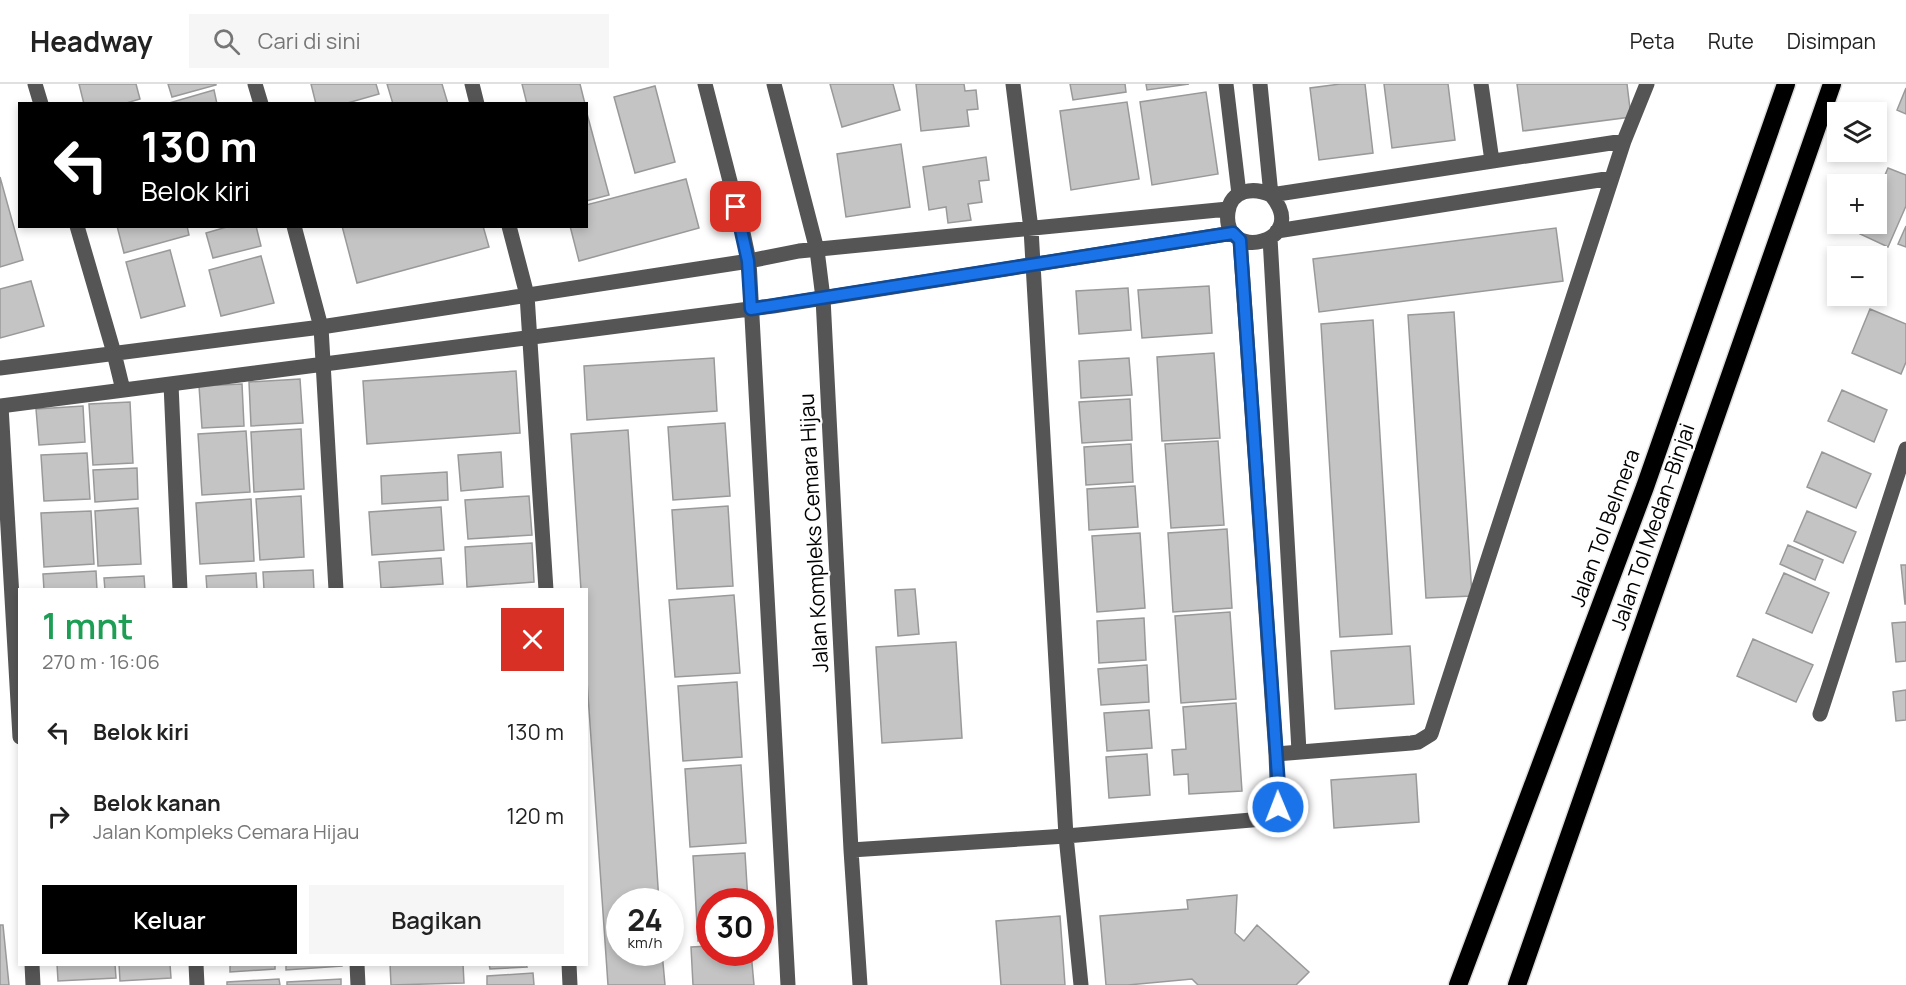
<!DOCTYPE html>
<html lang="id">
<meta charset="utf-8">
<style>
:root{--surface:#fff;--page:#f6f6f6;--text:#222;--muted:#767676;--line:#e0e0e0;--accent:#000}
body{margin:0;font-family:Manrope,sans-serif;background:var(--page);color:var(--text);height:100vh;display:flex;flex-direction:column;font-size:22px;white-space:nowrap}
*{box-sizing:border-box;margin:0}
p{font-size:20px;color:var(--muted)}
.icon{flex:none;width:33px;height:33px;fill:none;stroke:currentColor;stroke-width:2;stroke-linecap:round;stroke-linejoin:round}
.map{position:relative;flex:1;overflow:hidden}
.details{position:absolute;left:18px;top:504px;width:570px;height:378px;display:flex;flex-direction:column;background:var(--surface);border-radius:0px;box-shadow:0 3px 9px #0003}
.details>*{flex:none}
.top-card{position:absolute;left:18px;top:18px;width:570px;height:126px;border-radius:0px;box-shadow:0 3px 9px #0003;background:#000;color:#fff;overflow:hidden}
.fabs{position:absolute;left:1827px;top:18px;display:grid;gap:12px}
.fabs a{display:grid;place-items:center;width:60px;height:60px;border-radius:0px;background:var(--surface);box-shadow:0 3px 9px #0003;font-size:30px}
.speed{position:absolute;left:606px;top:804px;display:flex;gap:12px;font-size:30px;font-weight:700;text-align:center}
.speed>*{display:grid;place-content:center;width:78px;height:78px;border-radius:50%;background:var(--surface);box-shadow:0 3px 9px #0003;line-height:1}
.speed small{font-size:15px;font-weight:400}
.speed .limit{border:9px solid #d22;background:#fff;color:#111}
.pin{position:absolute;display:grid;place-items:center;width:51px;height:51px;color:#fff;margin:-26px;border-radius:12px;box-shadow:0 3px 9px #0006}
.me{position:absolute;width:66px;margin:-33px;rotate:359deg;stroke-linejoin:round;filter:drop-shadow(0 0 4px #0008)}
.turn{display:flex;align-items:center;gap:21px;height:126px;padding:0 24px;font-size:27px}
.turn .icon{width:78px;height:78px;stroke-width:2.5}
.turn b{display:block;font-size:42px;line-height:51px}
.round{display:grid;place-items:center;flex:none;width:63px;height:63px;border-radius:0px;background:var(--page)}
.headline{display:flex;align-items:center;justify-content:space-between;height:102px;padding:0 24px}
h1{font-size:36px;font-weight:600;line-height:45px;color:#1e9e55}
.button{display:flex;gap:12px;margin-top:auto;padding:12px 24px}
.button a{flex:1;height:69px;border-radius:0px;background:var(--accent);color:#fff;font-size:24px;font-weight:600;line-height:69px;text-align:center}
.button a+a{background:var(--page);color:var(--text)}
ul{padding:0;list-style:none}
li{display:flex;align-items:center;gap:18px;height:84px;padding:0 24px}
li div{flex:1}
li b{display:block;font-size:22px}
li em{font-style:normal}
header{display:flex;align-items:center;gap:36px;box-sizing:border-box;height:84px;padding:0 30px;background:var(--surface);border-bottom:2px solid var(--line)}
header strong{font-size:28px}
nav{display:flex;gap:33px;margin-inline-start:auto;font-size:21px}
.search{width:420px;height:54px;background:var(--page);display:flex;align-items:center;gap:15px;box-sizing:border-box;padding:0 21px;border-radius:0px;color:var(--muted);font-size:22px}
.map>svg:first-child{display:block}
.building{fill:#c4c4c4;stroke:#999;stroke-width:1.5}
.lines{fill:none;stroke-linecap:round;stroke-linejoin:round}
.highway-casing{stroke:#dbdbdb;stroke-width:21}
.minor{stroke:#555;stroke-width:15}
.highway{stroke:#000;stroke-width:18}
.route-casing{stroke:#114b97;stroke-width:15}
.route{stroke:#1a73e8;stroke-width:10}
.labels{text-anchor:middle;stroke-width:4.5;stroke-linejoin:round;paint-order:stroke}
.street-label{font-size:21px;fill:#000;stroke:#fff}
</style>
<header>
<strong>Headway</strong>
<div class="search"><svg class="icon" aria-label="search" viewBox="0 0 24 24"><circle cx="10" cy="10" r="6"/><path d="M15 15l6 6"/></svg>Cari di sini</div>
<nav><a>Peta</a><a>Rute</a><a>Disimpan</a></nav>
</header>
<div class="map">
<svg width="1906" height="901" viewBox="0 0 1906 901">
<rect width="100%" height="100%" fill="#fff"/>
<path class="building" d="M79,0h57l4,15 -17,5h-39z
M168,0h48v1l-44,12z
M311,0h65l3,10 -35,10h-28z
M387,0h55l6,20h-55z
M522,0h58l5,20h-58z
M830,0h63l7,26 -58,17z
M916,0h48l1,7 11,-1 2,19 -11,1 2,16 -48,5z
M1070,0h55l1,8 -53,8z
M1146,0h43l-42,6z
M1340,0h25l8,69 -54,7 -9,-72z
M1384,0h64l7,56 -63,8z
M1517,0h110l4,33 -108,14z
M655,2l20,76 -40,11 -21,-76z
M1906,4v26l-9,-4z
M214,6l3,14h-48v-1z
M1206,8l12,82 -66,11 -12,-83z
M1127,18l12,77 -68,11 -11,-79z
M586,26l23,85 -23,6z
M901,60l9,63 -64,10 -9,-63z
M986,73l3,23 -10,1 3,21 -14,2 3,16 -23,3 -2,-16 -17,3 -6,-43z
M1888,84l18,7v31l-18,41 -28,-13 5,-10h11v-28z
M0,93l23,83 -23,7z
M686,95l13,49 -120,33 -9,-35h16v-21z
M117,142h70l2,9 -65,18z
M230,142h26l5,20 -48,12 -7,-25z
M342,142h141l6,21 -132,36z
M1906,142v21l-8,-3z
M1556,144l7,53 -244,31 -6,-53z
M170,166l15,56 -44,12 -15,-56z
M261,172l13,47 -53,13 -12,-46z
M31,197l13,45 -44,12v-49z
M1209,202l3,47 -70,5 -4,-48z
M1128,204l3,42 -52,4 -3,-43z
M1870,225l36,15v38l-5,12 -49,-21z
M1454,228l18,284 -46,2 -18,-283z
M1373,236l19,314 -52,3 -19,-313z
M1214,269l6,85 -58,3 -5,-84z
M714,274l3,53 -130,9 -3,-54z
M1129,274l3,37 -51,3 -2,-37z
M516,287l4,62 -153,11 -4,-63z
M300,295l3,44 -52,3 -2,-44z
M242,300l2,42 -42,2 -3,-42z
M1842,306l45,20 -13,32 -46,-21z
M1130,315l2,41 -50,3 -3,-41z
M130,318l3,61 -40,2 -4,-61z
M83,322l2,36 -46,3 -3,-36z
M725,339l5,73 -57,4 -5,-73z
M301,345l3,60 -50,3 -3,-60z
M628,346l31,472h-39v50h42l3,33h-57l-22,-319v-76h-5l-10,-156z
M246,347l4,61 -48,3 -4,-61z
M1218,357l6,84 -53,3 -6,-84z
M1131,360l2,38 -47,3 -2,-38z
M501,368l2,35 -42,4 -3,-36z
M1822,368l49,22 -15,34 -49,-21z
M87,369l3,46 -46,2 -3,-46z
M137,384l1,31 -43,3 -2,-32z
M447,388l1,28 -66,4 -1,-28z
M1135,402l3,41 -49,3 -2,-41z
M301,412l3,61 -44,3 -4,-61z
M529,412l3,39 -64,4 -3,-39z
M251,415l3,62 -54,3 -4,-61z
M728,422l5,80 -56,3 -5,-79z
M441,423l3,43 -72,5 -3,-43z
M138,424l3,56 -43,2 -3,-55z
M91,427l3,53 -50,3 -3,-54z
M1807,427l49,21 -13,31 -49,-22z
M1227,445l5,79 -59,4 -5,-79z
M1140,449l5,75 -48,4 -5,-76z
M532,459l2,39 -67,5 -2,-40z
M1788,461l35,15 -8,20 -35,-16z
M441,474l2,26 -62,4 -2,-26z
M1901,481h5v39h-1z
M313,486l1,20h-50l-1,-18z
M96,487l1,19h-53l-1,-16z
M256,489l1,17h-50l-1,-14z
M1784,489l45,20 -17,40 -46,-20z
M144,492l1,14h-40l-1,-12z
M915,505l4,45 -21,2 -3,-46z
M734,511l6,78 -65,4 -6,-77z
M1230,528l6,87 -55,4 -6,-87z
M1144,534l2,42 -47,3 -2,-42z
M1906,538v39l-10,1 -4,-39z
M1753,555l60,26 -17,37 -59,-26z
M956,558l6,96 -80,5 -6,-96z
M1410,562l4,58 -79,5 -4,-58z
M1147,581l2,37 -48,3 -3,-36z
M737,598l5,75 -59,4 -5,-75z
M1906,606v30l-10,1 -3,-29z
M1236,619l6,88 -53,3 -1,-20 -14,1 -2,-25 14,-1 -3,-42z
M1149,626l3,38 -45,3 -3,-38z
M1147,670l3,41 -41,3 -3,-41z
M741,681l5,78 -56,4 -5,-78z
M1416,690l3,48 -85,6 -3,-48z
M745,769l3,49h-38v38l-12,1 -5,-85z
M1237,811l-2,38 9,8 13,-16 52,47 -13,13h-98l-6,-6 -64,6h-22l-6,-69 88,-7 -1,-9z
M1060,832l5,69h-64l-5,-64z
M0,841h3l6,60h-9z
M710,862v6h41l3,33h-61l-2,-38z
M57,880h58l1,14 -58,3z
M119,880h51l1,14 -51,3z
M230,880h45v5l-45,3z
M286,880h56v2l-56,4z
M390,880h73l1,19 -73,2z
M489,880h37l1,3 -37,2z
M533,889l1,12h-47v-9z
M279,895l1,6h-53v-3z
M341,895v6h-54v-3z"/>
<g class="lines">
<g class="highway-casing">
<path id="highway" d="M1458,901l187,-498 141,-403
M1517,901l315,-901"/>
</g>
<path class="minor" d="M35,0l6,20
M255,0l6,20
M472,0l5,20
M705,0l37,144 7,33 39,724
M774,0l43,166 6,48 28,552 9,135
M1013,0l18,145 35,607 15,149
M1226,0l13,110
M1260,0l11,111c41,48 -50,69 -43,17 3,-23 26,-25 43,-17l353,-54
M1481,0l11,77
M77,142l37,127 9,37
M294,142l27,101 15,263
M509,142l18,69 19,295
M1277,147l335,-53
M1270,154l29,513
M1240,156l36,514
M0,284l321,-41 428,-66 50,-10 429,-42
M171,300l9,206
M0,322l773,-100 460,-73
M1,322l19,331
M1820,630l86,-265
M851,766l215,-14 197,-17c7,-2 12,-4 15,-12l-2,-53 135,-11 7,-1 13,-8 193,-593 23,-57
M32,880l1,21
M196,880l1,21
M357,880l1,21
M569,880l1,21"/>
<use href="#highway" class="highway"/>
</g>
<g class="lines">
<g class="route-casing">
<path id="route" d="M736,123l12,54 3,48 482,-76 7,7 38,537v30"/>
</g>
<use href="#route" class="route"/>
</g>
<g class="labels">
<g class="street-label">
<text transform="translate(1653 443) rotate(-71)" y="7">Jalan Tol Medan–Binjai</text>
<text transform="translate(1605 444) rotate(-70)" y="7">Jalan Tol Belmera</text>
<text transform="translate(814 449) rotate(-93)" y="7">Jalan Kompleks Cemara Hijau</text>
</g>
</g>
</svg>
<div class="fabs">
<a><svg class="icon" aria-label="layers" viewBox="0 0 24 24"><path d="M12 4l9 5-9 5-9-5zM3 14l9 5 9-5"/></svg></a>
<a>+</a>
<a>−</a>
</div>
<div class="speed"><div>24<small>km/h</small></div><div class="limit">30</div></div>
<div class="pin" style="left:736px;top:123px;background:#d93025"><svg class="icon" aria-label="arrive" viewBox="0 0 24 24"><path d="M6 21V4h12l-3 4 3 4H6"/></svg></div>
<svg class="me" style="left:1278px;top:723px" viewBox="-20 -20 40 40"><circle r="17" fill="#1a73e8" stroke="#fff" stroke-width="3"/><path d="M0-11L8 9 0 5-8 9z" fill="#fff"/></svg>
<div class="top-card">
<div class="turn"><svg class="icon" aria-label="left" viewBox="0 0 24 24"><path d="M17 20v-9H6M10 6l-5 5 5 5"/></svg><div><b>130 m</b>Belok kiri</div></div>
</div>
<section class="details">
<div class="headline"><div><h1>1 mnt</h1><p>270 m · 16:06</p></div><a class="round" style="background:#d93025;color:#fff"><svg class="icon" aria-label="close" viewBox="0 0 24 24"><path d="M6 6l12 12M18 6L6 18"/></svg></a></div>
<ul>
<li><svg class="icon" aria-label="left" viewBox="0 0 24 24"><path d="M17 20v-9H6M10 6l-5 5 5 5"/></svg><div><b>Belok kiri</b></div><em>130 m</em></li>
<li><svg class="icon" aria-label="right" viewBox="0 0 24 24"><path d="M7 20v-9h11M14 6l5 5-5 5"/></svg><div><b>Belok kanan</b><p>Jalan Kompleks Cemara Hijau</p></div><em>120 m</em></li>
</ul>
<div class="button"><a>Keluar</a><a>Bagikan</a></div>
</section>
</div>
